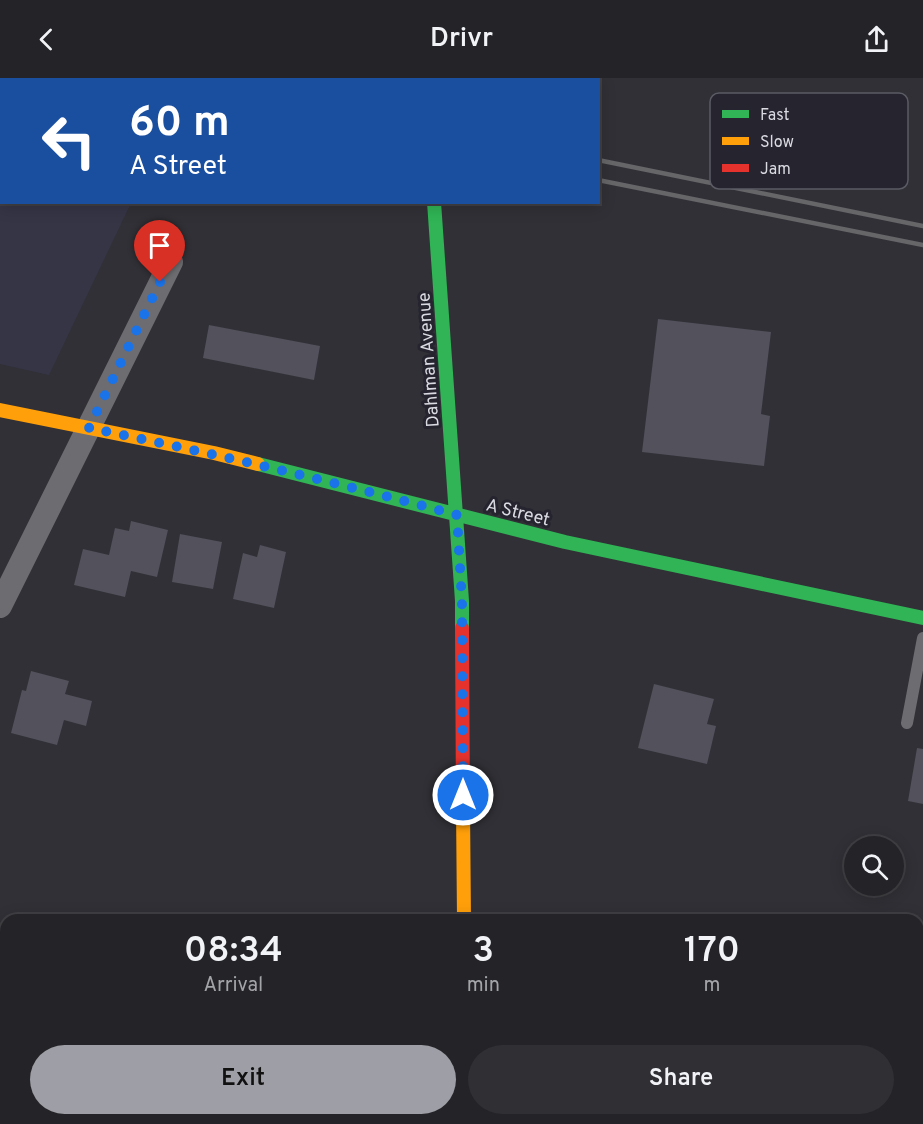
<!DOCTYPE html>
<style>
:root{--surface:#242428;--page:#303034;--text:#f1f3f6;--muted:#a3a4a8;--line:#414145;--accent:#9e9ea6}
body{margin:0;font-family:Overpass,sans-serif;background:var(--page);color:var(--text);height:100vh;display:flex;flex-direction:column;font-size:22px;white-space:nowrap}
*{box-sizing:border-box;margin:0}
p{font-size:20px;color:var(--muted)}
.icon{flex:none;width:33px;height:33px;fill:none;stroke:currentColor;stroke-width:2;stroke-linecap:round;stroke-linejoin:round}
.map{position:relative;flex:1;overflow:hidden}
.details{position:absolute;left:0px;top:836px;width:924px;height:212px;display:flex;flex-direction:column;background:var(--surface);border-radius:18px 18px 0 0;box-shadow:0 3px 15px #0003,0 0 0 2px var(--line)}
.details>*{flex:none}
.guide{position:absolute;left:0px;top:0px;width:600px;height:126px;box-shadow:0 3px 15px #0003,0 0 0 2px var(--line);background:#1a4fa0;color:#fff;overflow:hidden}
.tools{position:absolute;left:844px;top:758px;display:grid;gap:12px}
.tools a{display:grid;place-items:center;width:60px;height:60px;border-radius:50%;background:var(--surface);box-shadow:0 3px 15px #0003,0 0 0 2px var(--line);font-size:30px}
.pin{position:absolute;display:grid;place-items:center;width:51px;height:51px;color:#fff;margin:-62px -26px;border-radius:50% 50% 50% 0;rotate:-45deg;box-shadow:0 0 6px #0007}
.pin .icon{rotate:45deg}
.me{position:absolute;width:66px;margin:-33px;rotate:0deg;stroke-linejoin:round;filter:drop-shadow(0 0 4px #0008)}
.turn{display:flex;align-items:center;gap:21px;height:126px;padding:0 30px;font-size:27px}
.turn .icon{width:78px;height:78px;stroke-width:2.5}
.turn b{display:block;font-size:42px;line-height:51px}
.eta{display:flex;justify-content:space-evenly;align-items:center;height:102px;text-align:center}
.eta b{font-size:36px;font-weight:600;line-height:42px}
.button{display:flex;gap:12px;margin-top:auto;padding:12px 30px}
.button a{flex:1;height:69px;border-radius:36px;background:var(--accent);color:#111;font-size:24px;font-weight:600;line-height:69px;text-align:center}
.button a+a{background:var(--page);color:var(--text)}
header{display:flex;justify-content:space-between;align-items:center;height:78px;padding:0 30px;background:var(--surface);font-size:27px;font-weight:600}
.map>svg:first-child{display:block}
.built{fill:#363546}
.building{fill:#52515c}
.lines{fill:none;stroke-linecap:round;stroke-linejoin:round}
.lane{stroke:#6d6c70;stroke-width:12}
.street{stroke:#6d6c70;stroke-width:24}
.fast{stroke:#30b455;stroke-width:14}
.slow{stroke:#ff9f0a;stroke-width:14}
.jam{stroke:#e5322d;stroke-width:14}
.rail{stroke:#666669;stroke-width:4.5}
.route{stroke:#1a73e8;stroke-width:10;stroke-dasharray:0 18}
.labels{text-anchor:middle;stroke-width:6;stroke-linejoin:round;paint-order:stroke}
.street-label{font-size:18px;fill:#dadae2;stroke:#25242f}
.key{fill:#25242f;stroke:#5b5b65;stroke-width:1.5}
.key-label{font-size:16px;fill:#dadae2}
</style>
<header><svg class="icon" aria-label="back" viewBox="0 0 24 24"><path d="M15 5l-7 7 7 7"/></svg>Drivr<svg class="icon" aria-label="share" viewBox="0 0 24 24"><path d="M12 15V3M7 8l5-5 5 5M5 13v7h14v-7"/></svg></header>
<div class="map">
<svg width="923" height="1046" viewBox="0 0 923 1046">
<rect width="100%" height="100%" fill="#303036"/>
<path class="built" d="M0,0h293l-2,2h-289v122l129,1 -82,172 -49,-11z"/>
<path class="building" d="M658,241l113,13 -10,82 9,2 -6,50 -122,-14z
M209,247l111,21 -6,34 -111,-22z
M131,443l37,9 -11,47 -26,-6 -6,26 -51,-12 9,-36 26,6 6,-27 14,3z
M180,456l42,8 -9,47 -41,-7z
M260,467l26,7 -12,56 -41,-9 10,-46 14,4z
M31,593l38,10 -4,13 27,7 -6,25 -22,-6 -7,25 -46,-12 11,-43 4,1z
M654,606l60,15 -7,25 9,2 -9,38 -69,-16z
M917,670l6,1v55l-15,-3z"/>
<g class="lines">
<path class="lane" d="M907,645l16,-85"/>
<path class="street" d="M0,528l171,-344"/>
<path class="fast" d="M423,0v2
M434,124l28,399v27
M258,386l307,78 358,76
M0,886l6,1
M918,1007h5
M466,1041v5"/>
<path class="slow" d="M0,332l214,43 44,11
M463,729l1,113"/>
<path class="jam" d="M462,550l1,179
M0,911h6"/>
<path class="rail" d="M0,12h2
M0,31h2
M598,82l325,66
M598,102l325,65"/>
</g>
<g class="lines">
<path class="route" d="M160,204l-71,146c123,25 246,54 368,87l5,86 1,194"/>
</g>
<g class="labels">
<g class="street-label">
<text transform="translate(428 282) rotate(-94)" y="6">Dahlman Avenue</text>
<text transform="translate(518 434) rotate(14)" y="6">A Street</text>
</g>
</g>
<rect x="710" y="15" width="198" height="96" rx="9" class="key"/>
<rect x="722" y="32" width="27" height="8" fill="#30b455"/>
<rect x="722" y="59" width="27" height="8" fill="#ff9f0a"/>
<rect x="722" y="86" width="27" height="8" fill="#e5322d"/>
<g class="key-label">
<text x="760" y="42">Fast</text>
<text x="760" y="69">Slow</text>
<text x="760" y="96">Jam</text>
</g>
</svg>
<div class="tools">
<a><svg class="icon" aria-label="search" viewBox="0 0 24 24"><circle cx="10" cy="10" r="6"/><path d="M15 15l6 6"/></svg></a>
</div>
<div class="pin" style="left:160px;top:204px;background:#d93025"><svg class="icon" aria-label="arrive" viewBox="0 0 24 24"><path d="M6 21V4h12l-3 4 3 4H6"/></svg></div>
<svg class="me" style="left:463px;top:717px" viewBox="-20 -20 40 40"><circle r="17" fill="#1a73e8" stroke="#fff" stroke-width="3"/><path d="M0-11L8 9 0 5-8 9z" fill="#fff"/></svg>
<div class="guide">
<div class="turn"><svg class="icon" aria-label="left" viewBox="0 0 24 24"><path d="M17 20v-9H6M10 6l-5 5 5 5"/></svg><div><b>60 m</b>A Street</div></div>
</div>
<section class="details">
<div class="eta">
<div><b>08:34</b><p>Arrival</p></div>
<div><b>3</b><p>min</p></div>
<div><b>170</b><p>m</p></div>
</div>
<div class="button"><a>Exit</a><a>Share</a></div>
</section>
</div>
